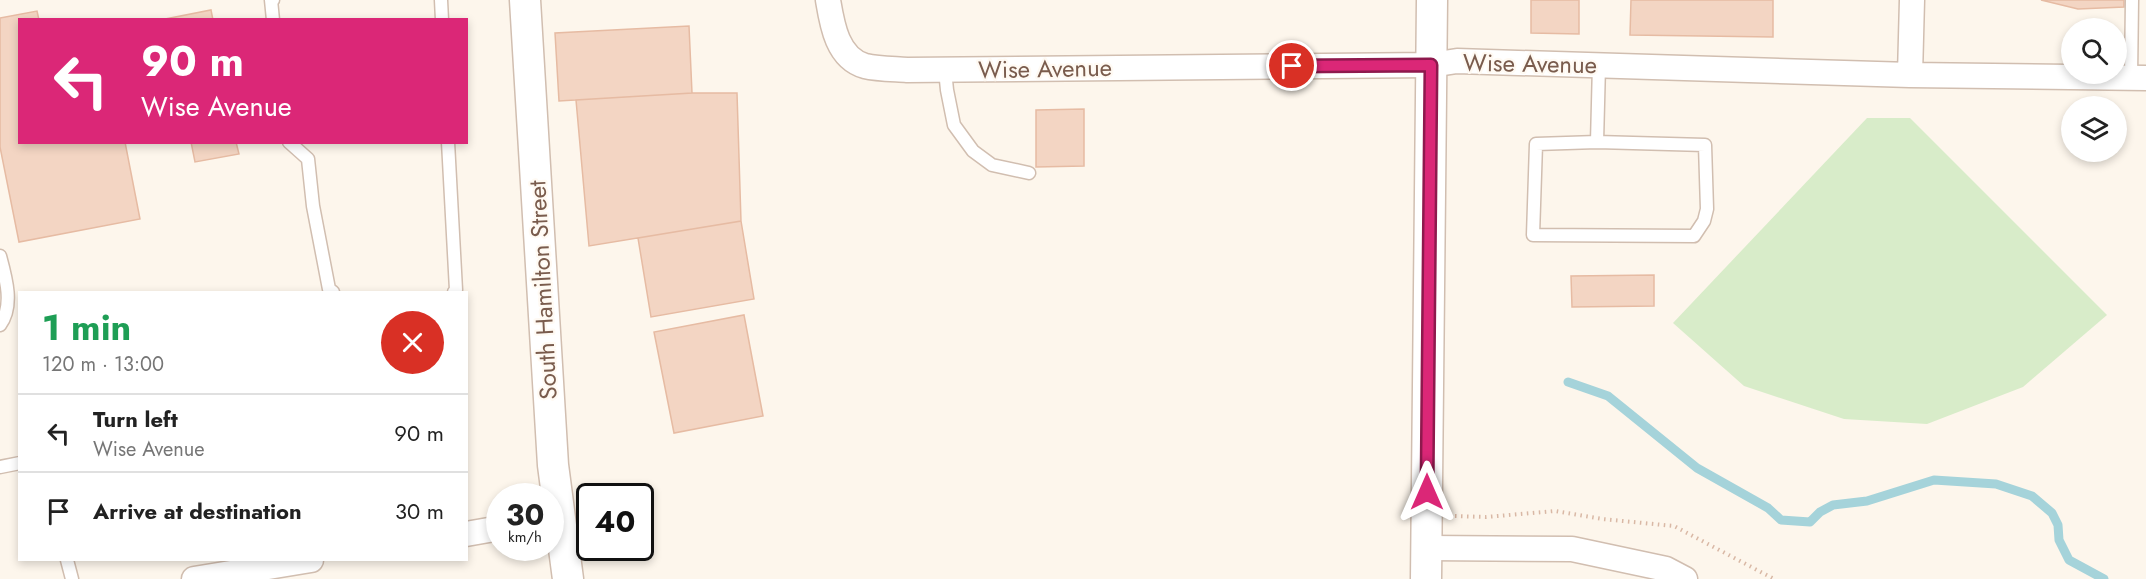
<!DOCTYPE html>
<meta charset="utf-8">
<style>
:root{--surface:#fff;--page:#f6f6f6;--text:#222;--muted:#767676;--line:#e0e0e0}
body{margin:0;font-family:Jost,sans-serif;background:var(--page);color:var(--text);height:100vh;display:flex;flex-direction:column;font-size:22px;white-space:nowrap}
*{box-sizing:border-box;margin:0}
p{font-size:20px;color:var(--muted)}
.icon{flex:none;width:33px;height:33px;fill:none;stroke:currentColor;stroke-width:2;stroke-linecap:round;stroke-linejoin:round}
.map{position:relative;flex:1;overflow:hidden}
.drawer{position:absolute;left:18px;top:291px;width:450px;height:270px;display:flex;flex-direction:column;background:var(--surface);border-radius:0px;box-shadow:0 3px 9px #0003}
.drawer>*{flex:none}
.guide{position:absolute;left:18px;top:18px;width:450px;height:126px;border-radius:0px;box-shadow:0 3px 9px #0003;background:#db2777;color:#fff;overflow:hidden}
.fabs{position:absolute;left:2061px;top:18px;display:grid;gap:12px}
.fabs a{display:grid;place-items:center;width:66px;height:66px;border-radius:50%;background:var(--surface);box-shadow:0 3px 9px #0003;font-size:30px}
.speed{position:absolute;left:486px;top:483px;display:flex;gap:12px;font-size:30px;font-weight:700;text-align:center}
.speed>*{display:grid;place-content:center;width:78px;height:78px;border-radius:50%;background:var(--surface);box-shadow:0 3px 9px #0003;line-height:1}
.speed small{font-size:15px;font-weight:400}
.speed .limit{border:3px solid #111;border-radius:9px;background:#fff;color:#111}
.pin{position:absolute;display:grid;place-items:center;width:51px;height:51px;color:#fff;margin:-26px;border:3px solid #fff;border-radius:50%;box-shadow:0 2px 6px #0007}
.me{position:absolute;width:66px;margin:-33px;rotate:0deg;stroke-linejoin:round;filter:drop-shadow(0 0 4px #0008)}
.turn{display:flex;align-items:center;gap:21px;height:126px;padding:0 24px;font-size:27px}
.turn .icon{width:78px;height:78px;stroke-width:2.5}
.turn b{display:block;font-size:42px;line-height:51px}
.round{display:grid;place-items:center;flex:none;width:63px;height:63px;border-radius:32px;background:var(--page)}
.summary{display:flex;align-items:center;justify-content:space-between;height:102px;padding:0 24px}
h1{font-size:36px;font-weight:700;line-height:45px;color:#1e9e55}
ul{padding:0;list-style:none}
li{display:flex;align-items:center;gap:18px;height:78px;padding:0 24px;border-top:2px solid var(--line)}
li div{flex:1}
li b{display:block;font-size:22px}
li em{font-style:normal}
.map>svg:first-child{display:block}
.green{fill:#d8ecc9}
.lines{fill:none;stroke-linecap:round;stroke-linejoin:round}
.stream{stroke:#a5d3da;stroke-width:9}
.building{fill:#f3d5c3;stroke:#e6bba3;stroke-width:1.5}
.service-casing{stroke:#d1beb0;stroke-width:15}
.minor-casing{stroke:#d1beb0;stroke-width:27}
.tertiary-casing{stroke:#d1beb0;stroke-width:33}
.path{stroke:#d9b8a5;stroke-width:4;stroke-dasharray:1.5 4.5;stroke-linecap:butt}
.service{stroke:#fff;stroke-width:12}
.minor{stroke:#fff;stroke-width:24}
.tertiary{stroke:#fff;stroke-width:30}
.route-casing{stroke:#8e194d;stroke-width:15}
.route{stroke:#db2777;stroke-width:10}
.labels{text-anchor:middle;stroke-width:4.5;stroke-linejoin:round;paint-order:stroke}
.street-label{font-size:24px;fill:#7a5c4d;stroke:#fffaf3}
</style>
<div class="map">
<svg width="2146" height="579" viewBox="0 0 2146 579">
<rect width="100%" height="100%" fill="#fdf6ec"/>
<path class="green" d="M1867,118h43l197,197 -84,72 -96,37 -83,-5 -100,-33 -71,-63z"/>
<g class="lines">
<path class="stream" d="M1568,382l40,14 89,72 71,40 13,12 29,2 10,-10 13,-7 34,-4 67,-21 62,4 36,12 20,17 6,12 1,15 10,20 35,19"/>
</g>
<path class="building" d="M1531,0h48v34l-48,-1z
M1631,0h142v37l-143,-2z
M2041,0h83v7l-46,2z
M211,10l2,10h-53z
M37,11l2,9h-19v122h105l15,77 -121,23 -19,-95v-129z
M689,26l3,67 -133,8 -4,-68z
M692,93h45l4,128 -152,25 -13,-146z
M1084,109v57l-48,1v-57z
M191,142h45l3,12 -44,8z
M741,221l13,78 -103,18 -13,-79z
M1654,275v31l-82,1 -1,-31z
M744,315l19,101 -89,17 -20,-101z"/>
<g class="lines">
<g class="service-casing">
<path id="service" d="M441,0l1,20
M273,20l-2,-20h2
M945,70l2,20 7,35 19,26 19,14 37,8
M2131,78l1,-78
M289,142l19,17 5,47 16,83 4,3
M448,142l8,148 -2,2
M1597,142l108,3 2,64 -3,12 -10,15 -161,-1 3,-91 61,-2 2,-77
M0,256c6,22 14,50 0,69
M0,467l20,-4
M67,560l5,19"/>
</g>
<g class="minor-casing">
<path id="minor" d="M828,0c4,24 9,58 37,66 13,3 29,3 42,4l524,-5 26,-4 453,14 236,3
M1910,75l2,-75
M466,534l34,-6
M1427,548l145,1 94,20 19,10
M194,579l117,-19"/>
</g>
<g class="tertiary-casing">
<path id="tertiary" d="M525,0l28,465 15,114
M1426,579l6,-579"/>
</g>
<path class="path" d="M1455,516l31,1 69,-6 47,8 72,7 100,53"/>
<use href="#service" class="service"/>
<use href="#minor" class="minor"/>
<use href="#tertiary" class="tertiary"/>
</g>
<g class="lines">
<g class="route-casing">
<path id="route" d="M1292,66l139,-1 -4,427"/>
</g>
<use href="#route" class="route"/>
</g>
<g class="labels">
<g class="street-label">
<text transform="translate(1530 64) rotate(1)" y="8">Wise Avenue</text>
<text transform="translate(1045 69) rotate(-1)" y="8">Wise Avenue</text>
<text transform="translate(543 290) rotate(-93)" y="8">South Hamilton Street</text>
</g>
</g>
</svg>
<div class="fabs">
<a><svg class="icon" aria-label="search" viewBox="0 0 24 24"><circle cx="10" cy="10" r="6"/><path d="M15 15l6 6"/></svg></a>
<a><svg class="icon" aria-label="layers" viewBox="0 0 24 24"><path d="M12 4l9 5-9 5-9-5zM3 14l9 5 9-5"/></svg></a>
</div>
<div class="speed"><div>30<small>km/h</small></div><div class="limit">40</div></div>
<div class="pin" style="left:1292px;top:66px;background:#d93025"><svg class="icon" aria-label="arrive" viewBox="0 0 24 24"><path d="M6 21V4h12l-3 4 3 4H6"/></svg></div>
<svg class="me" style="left:1427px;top:492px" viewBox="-20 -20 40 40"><path d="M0-17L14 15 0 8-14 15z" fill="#db2777" stroke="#fff" stroke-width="4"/></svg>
<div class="guide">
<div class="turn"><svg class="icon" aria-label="left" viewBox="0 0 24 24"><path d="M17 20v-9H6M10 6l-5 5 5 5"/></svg><div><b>90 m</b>Wise Avenue</div></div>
</div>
<section class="drawer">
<div class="summary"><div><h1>1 min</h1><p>120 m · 13:00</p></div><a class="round" style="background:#d93025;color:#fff"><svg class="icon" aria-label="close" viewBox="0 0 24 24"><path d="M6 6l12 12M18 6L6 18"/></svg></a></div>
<ul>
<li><svg class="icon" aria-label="left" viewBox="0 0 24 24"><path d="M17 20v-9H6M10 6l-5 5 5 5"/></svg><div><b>Turn left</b><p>Wise Avenue</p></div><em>90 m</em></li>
<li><svg class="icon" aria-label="arrive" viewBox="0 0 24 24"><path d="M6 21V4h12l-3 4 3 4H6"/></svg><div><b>Arrive at destination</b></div><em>30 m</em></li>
</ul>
</section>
</div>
